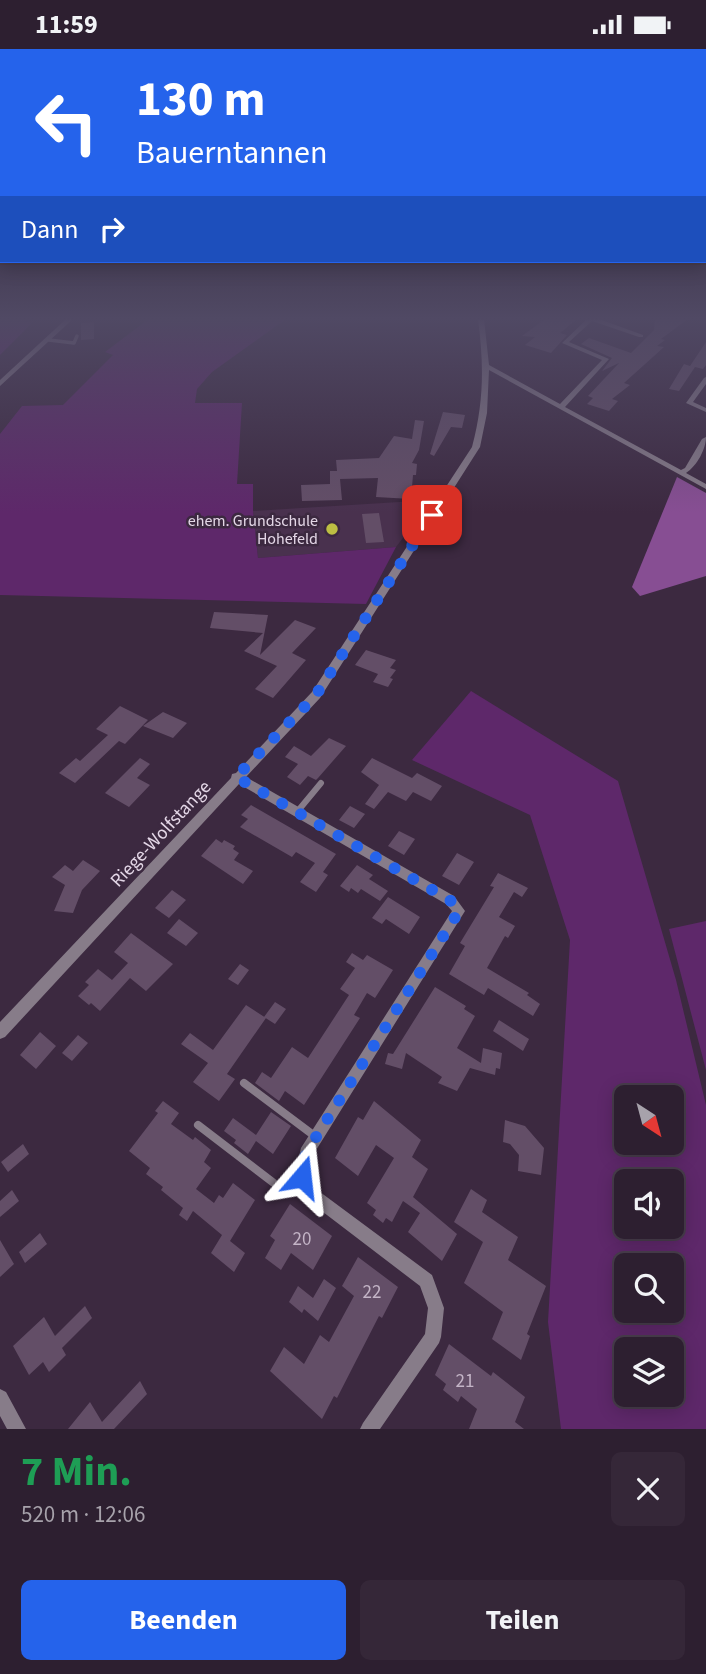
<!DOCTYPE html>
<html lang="de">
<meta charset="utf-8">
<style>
:root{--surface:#2d1f30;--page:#352738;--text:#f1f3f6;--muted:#a7a2ab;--line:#483d4c;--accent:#2563eb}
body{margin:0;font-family:"Source Sans 3",sans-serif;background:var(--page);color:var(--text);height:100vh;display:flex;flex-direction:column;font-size:26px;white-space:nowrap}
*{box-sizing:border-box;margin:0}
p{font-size:23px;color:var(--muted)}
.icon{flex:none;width:38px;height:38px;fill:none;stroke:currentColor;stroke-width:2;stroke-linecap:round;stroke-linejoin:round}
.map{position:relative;height:1380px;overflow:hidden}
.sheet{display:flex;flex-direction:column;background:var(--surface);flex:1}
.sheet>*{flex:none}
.guide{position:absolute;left:0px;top:0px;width:707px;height:214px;box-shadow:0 4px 18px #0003,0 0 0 2px var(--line);background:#2563eb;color:#fff;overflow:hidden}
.needle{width:46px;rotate:144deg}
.controls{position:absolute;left:614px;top:1036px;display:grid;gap:14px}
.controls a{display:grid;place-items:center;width:70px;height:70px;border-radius:10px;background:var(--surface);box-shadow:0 4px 18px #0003,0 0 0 2px var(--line);font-size:35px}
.pin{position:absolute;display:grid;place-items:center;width:60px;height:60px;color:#fff;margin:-30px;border-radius:14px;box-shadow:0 4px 10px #0006}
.me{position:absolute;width:77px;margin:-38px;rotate:17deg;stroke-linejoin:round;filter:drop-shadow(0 0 5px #0008)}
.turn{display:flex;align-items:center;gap:24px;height:147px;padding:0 21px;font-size:32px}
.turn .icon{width:91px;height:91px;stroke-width:2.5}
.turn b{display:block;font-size:49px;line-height:60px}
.then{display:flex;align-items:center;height:66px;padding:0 21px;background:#0003;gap:14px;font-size:26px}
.round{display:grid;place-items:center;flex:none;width:74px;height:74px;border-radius:10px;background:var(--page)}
.overview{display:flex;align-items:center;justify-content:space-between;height:119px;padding:0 21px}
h1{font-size:42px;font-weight:700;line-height:52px;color:#1e9e55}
.action{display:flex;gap:14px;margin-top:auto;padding:14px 21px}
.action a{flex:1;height:80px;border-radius:10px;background:var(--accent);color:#fff;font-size:28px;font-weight:700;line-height:80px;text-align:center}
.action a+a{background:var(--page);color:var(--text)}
.status{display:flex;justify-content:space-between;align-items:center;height:49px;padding:0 35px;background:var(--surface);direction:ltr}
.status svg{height:19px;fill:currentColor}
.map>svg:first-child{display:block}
.built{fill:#49314e}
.green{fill:#5e286a;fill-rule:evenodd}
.forest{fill:#874e93}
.building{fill:#634e67}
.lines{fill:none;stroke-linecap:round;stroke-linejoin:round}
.service-far2{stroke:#877c89;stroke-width:3.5}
.service-far1{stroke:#877c89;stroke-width:6}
.service{stroke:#877c89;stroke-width:8}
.minor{fill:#877c89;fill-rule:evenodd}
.route{stroke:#2563eb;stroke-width:12;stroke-dasharray:0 21.6}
.poi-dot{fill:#bdbf43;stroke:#3c2940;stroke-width:2.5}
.labels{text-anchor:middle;stroke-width:5;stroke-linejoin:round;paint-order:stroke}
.far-poi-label{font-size:16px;fill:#e4d7e7;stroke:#3c2940;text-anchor:end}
.street-label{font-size:19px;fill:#e4d7e7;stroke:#3c2940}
.near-number-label{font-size:19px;fill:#c4b5c7}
</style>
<div class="status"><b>11:59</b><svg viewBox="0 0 49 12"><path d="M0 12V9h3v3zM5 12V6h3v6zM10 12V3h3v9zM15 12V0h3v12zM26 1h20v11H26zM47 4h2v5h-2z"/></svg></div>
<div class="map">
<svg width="706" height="1380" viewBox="0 0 706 1380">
<rect width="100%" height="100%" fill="#3c2940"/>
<path class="built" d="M432,451l-36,47 -138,11 -5,-47z"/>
<path class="green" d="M0,270h28l3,5 -31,31z
M141,270h145l-74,53 -15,17 -2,14h47l-5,81h16v27l5,47 138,-11 -30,57 -366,-9v-161l22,-28 41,-1 50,-50 -8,-3 41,-31z
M471,642l147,90 58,199 30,125v324h-145l-13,-107 22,-382 -40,-125 -118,-55zM626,1048h46v46h-46zM626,1132h46v46h-46zM626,1216h46v46h-46zM626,1300h46v46h-46z
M706,872v149l-37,-141z"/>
<path class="forest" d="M677,428l29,16v83l-66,20 -8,-9z"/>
<path class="building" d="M545,270h32l-17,14 7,2 -16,18 -26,-8 10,-8 -13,-1z
M655,270h33l-27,20 4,1 -8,6 7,1 -40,36 6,2 -18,14 6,2 -9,10 -22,-7 6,-6 -5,-2 31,-33 -17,8 10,-13 -31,-14 8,-6 42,15 23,-23z
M94,273v17l-13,1v-17z
M706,293v23l-3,4 -8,-2 -16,24 -10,-2 15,-25 6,2z
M443,363l22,3 -3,13 -11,-1 -17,29 -4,-2z
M415,371l9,1 -5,29 -7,13 5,1 -1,11h-3l-2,24 -35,-2 2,-19 -38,1 2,21 -40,1 -1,-16 29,-1v-13h7l-1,-11 43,-2 15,-22 18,3z
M379,464l5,29 -18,1 -4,-29z
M214,563l54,3 -8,40 35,-35 21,8 -24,25 14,7 -33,38 -18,-9 22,-23 -33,-15 19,-18 -53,-5z
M366,601l30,10 -6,8 6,2 -6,8 3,1 -5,8 -15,-5 5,-8 -23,-9z
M120,657l28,14 -23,24 -6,-3 -44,42 -16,-10 17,-15 4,3 28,-26 -12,-6z
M163,663l24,11 -14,15 -30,-12z
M329,689l17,8 -28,32 -2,2 -8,-4 -8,9 -13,-8 11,-13 -13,-7 9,-11 17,10z
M140,709l10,6 -13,14 13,7 -21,22 -24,-14z
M372,709l40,20 5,-5 25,13 -11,15 -18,-9 -7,9 -18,-9 -14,17 -9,-5 14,-19 -18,-13z
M251,756l85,49 -13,18 5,3 -12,17 -16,-10 15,-19 -19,-11 -4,5 -52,-30 8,-8 -7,-4z
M350,757l15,8 -11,14 -15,-8z
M399,782l16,8 -11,16 -16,-9z
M216,790l6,4 2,-3 11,6 -2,3 6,4 -5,7 19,11 -10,13 -42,-28z
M457,804l17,9 -15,23 -17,-9z
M83,811l17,11 -18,19 -9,23 -19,-2 11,-26 -13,-8 13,-12 8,6z
M357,816l16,10 -4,4 19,12 -8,10 -19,-12 -3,4 -7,-5 -2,4 -9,-6z
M498,824l30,15 -6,9 -8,-5 -15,25 16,9 -7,12 -3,-2 -18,32 42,25 -2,2 13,9 -7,12 -45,-28 -4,7 -35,-21 16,-28 -5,-3 34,-56 -4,-1z
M172,841l14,10 -17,18 -14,-10z
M388,848l32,20 -11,17 -23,-15 -4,5 -10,-6z
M179,870l19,14 -12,13 -19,-13z
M131,884l42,31 -27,27 -16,-13 -30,33 -9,-8 -2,2 -11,-9 11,-11 -4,-3 13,-13 14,11 16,-17 -14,-11z
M352,904l11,7 4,-5 26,15 -18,28 -8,-5 -13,22 6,3 -56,87 -19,-14 -6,10 -24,-18 7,-11 9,6 21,-31 16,11 41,-63 -9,-6 15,-21 -9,-6z
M240,915l9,6 -11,15 -10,-6z
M435,938l31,19 -2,3 11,7 -18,32 24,15 2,-15 19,5 -2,16 -4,-1 -1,7 -25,-7 -13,23 -19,-8 4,-6 -36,-24 -4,16 -17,-5 3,-11 5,1z
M275,953l11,7 -11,15 -11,-7z
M246,956l20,13 -39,56 8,5 -16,22 -26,-19 15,-19 -27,-19 9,-11 23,17z
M499,971l30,19 -6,12 -30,-20z
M40,983l16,14 -20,23 -16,-14z
M78,986l10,8 -16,18 -10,-8z
M163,1052l16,12 -8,11 22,16 2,-3 16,13 -7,12 7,6 -15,21 18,14 5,-8 4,3 10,-15 22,17 -25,41 15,12 -11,19 -23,-19 11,-18 -29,-24 -6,10 -8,-6 4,-7 -22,-18 2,-3 -17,-13 4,-6 -21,-17 29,-38 -3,-2z
M374,1052l47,39 -9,17 16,12 -15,28 44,37 -15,27 -34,-29 12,-19 -17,-12 -11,21 -6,-4 -3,5 -10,-8 3,-5 -9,-7 27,-45 -18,-13 -18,31 -23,-18 23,-41 5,3z
M271,1063l20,14 -18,28 -17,-13 -8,13 -14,-11 2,-3 -12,-9 9,-13 23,17z
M505,1071l20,6 19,22 -3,27 -23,-4 1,-16 -9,-11 -7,-2z
M23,1095l6,10 -21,18 -7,-10z
M471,1140l16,11 -5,12 36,25 -10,23 38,26 -19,48 3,2 -9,24 -29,-21 11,-27 -39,-29 19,-41 -29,-20z
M12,1141l7,11 -19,16v-16z
M290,1155l42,32 -19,34 -22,-17 -10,17 -16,-12 10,-18 -5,-4z
M40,1184l7,11 -22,19 -6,-11z
M0,1191l14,24 -14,13z
M358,1208l40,30 -16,31 -3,-2 -42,82 -3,-2 -12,23 -52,-48 14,-24 20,17 16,-29 9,7 25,-46 -12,-10z
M324,1230l12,9 -18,33 -14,-12 -2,4 -13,-11 9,-16 15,12z
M85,1257l7,12 -30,30 4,7 -17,17 -6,-10 -14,13 -16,-29 31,-29 11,19z
M449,1295l42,32 2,-4 32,25 -10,25 9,7h-55l8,-20 -16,-13 -3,6 -15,-12 3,-6 -11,-9z
M140,1332l7,13 -33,35h-46l22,-27 12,20z"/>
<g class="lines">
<path class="service-far2" d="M49,291l25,3 3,-7"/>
<path class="service-far1" d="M297,763l24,-29"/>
<path class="service" d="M244,1034l72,54
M198,1076l81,62 23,-10"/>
<path class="minor" d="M66,270h7l-73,67v-6z
M478,270h6l5,46 71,39 42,-44 -40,-17 25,-24h12l44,16v2h-4l-47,-16 -23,21 40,17 -44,48 116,63 4,-2 17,-29 4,-2c0,12 -9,29 -20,36l20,11v5l-217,-119 -2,43 -7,34 -160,251 -74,79 208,119 11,15 -152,244 -3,21 6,13 116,86 12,33 -3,29 -2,6 -59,86h-20l3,-6 62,-89 3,-26 -8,-22 -114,-87 -12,-22 7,-29 151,-237 -6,-7 -207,-120 -234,253 -5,2v-17l231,-244 1,-4 4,-1 76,-81 160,-245c12,-45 12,-82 6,-128z
M706,328v7l-13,18 13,6v4l-20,-9 18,-25z
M0,1340l6,3 20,37h-19l-7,-13z"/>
</g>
<linearGradient id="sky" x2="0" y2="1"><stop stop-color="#211723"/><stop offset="0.58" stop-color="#504964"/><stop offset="1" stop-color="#504964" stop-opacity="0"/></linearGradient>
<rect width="706" height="464" fill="url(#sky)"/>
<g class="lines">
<path class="route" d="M302,1128l4,-24 153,-242 -9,-11 -214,-123 80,-82 116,-180"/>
</g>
<circle class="poi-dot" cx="332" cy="480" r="7"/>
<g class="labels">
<g class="far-poi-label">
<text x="318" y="477">ehem. Grundschule<tspan x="318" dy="18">Hohefeld</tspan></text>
</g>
<g class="street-label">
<text transform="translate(160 784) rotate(-47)" y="7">Riege-Wolfstange</text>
</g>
<g class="near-number-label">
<text x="302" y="1196">20</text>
<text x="372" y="1249">22</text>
<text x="465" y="1338">21</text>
</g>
</g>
</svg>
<div class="controls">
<a><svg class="needle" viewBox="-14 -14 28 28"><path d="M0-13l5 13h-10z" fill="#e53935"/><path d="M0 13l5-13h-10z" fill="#a7a2ab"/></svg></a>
<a><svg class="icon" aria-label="sound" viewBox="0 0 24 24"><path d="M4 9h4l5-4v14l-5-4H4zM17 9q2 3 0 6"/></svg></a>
<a><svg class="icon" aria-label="search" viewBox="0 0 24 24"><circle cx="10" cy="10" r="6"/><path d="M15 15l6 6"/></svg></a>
<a><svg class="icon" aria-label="layers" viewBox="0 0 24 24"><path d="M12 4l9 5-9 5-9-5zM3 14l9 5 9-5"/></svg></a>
</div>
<div class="pin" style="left:432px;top:466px;background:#d93025"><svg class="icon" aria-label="arrive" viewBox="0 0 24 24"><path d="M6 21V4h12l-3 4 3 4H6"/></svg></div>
<svg class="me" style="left:302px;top:1128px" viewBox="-20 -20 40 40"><path d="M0-17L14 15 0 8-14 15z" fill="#2563eb" stroke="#fff" stroke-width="4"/></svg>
<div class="guide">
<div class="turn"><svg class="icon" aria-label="left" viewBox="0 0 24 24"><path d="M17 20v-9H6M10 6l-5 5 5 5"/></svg><div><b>130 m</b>Bauerntannen</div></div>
<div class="then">Dann<svg class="icon" aria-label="right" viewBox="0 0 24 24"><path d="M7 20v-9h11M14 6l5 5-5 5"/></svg></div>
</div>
</div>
<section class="sheet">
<div class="overview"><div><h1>7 Min.</h1><p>520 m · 12:06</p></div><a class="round"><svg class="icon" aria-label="close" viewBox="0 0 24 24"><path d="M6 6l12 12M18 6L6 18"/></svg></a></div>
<div class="action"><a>Beenden</a><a>Teilen</a></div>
</section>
